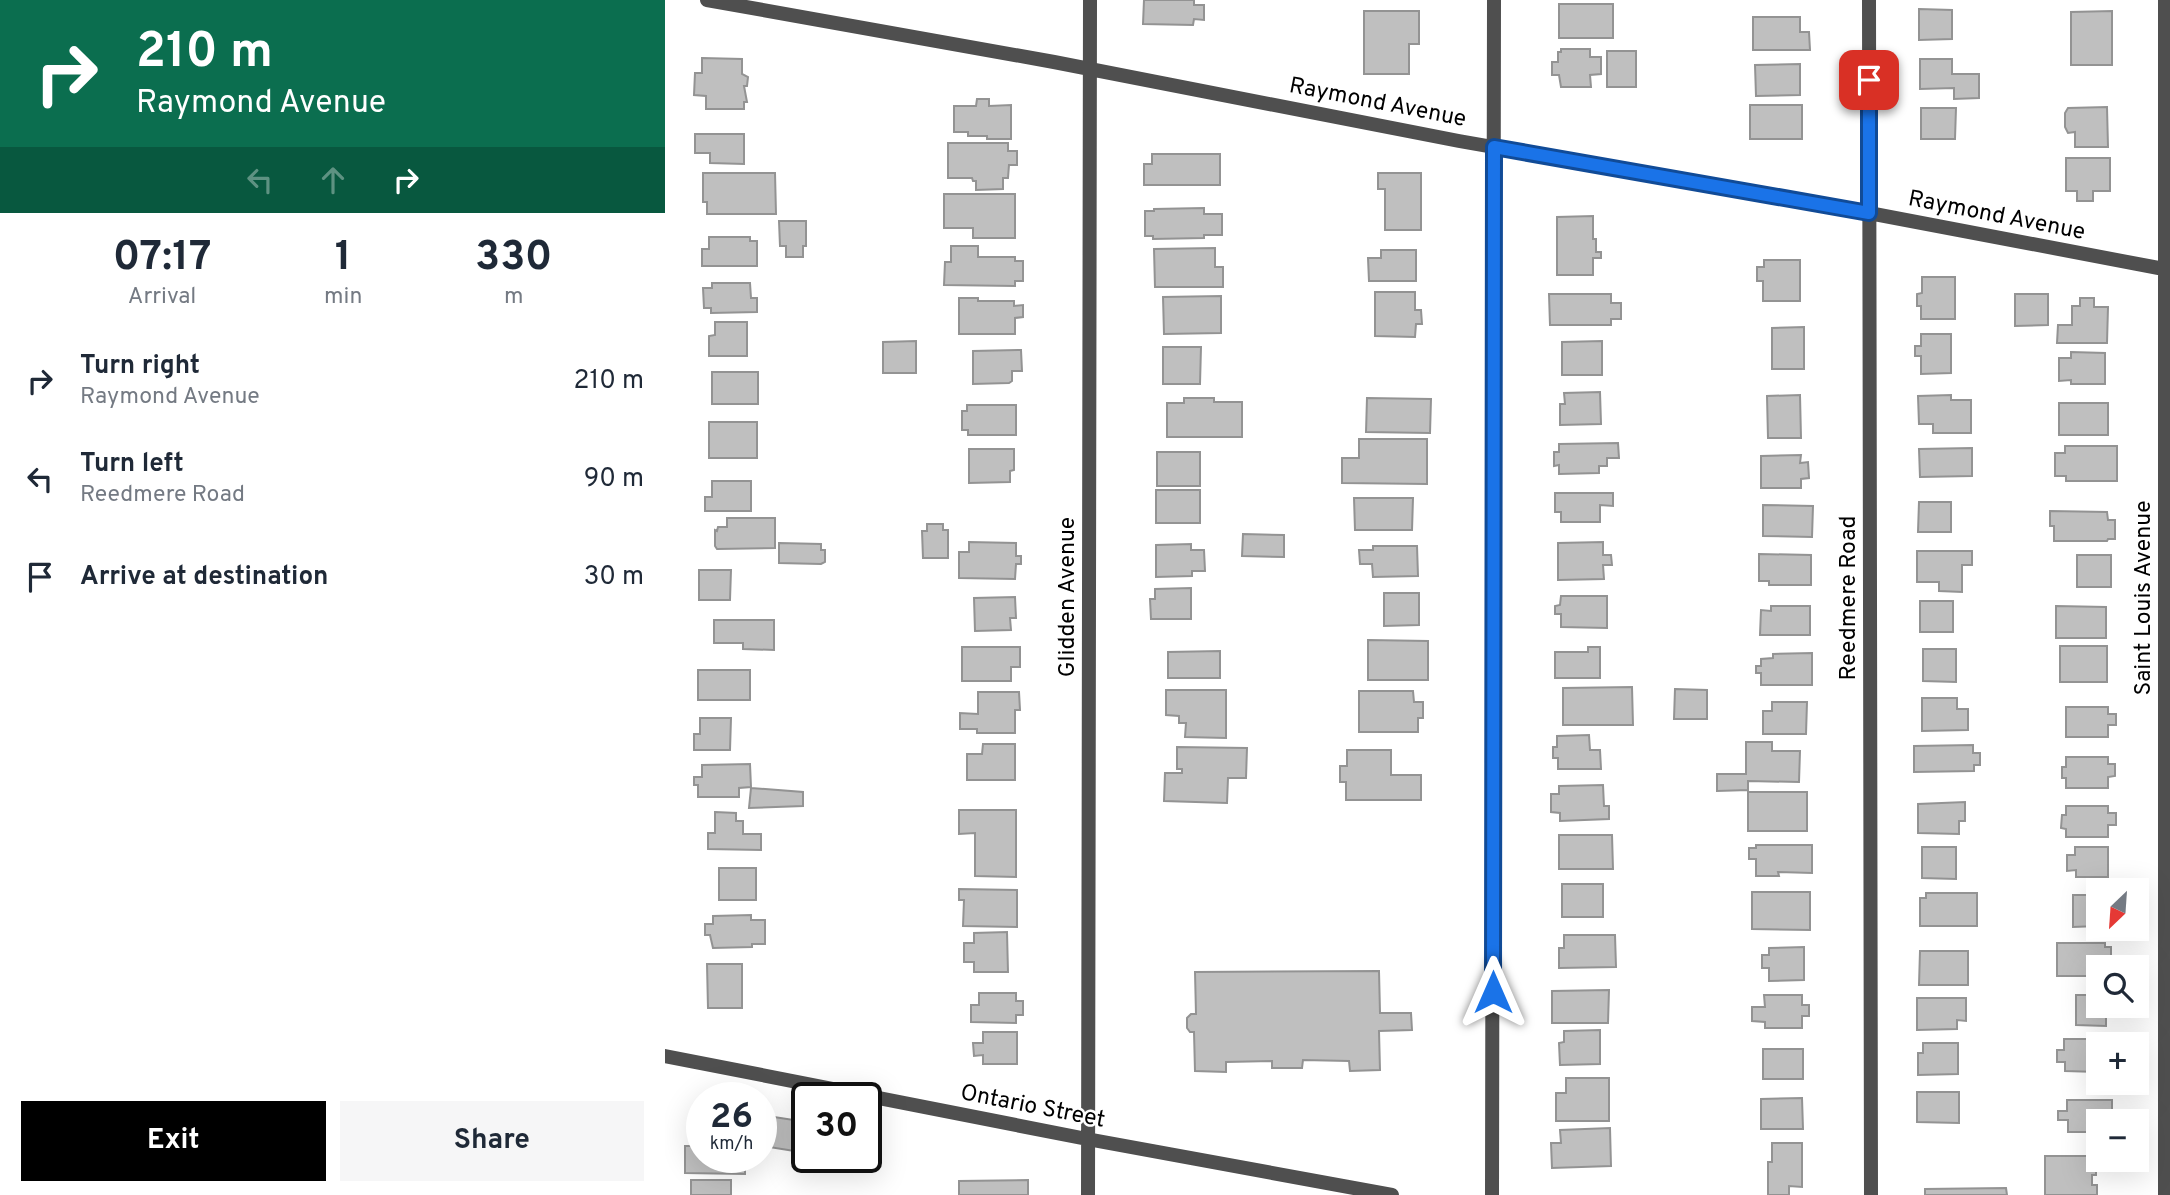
<!DOCTYPE html>
<meta charset="utf-8">
<style>
:root{--surface:#fff;--page:#f6f6f7;--text:#1f2937;--muted:#747a83;--accent:#000}
body{margin:0;font-family:Overpass,sans-serif;background:var(--page);color:var(--text);height:100vh;display:flex;flex-direction:column;font-size:26px;white-space:nowrap}
*{box-sizing:border-box;margin:0}
p{font-size:23px;color:var(--muted)}
.icon{flex:none;width:38px;height:38px;fill:none;stroke:currentColor;stroke-width:2;stroke-linecap:round;stroke-linejoin:round}
.map{position:relative;flex:1;overflow:hidden}
.panel{display:flex;flex-direction:column;background:var(--surface);width:665px}
.panel>*{flex:none}
.guide{background:#0b6e4f;color:#fff;overflow:hidden}
.needle{width:46px;rotate:205deg}
.controls{position:absolute;left:1421px;top:878px;display:grid;gap:14px}
.controls a{display:grid;place-items:center;width:63px;height:63px;border-radius:0px;background:var(--surface);box-shadow:0 7px 28px #0002;font-size:35px}
.speed{position:absolute;left:21px;top:1082px;display:flex;gap:14px;font-size:35px;font-weight:700;text-align:center}
.speed>*{display:grid;place-content:center;width:91px;height:91px;border-radius:50%;background:var(--surface);box-shadow:0 7px 28px #0002;line-height:1}
.speed small{font-size:18px;font-weight:400}
.speed .limit{border:4px solid #111;border-radius:10px;background:#fff;color:#111}
.pin{position:absolute;display:grid;place-items:center;width:60px;height:60px;color:#fff;margin:-30px;border-radius:14px;box-shadow:0 4px 10px #0006}
.me{position:absolute;width:77px;margin:-38px;rotate:0deg;stroke-linejoin:round;filter:drop-shadow(0 0 5px #0008)}
.turn{display:flex;align-items:center;gap:24px;height:147px;padding:0 21px;font-size:32px}
.turn .icon{width:91px;height:91px;stroke-width:2.5}
.turn b{display:block;font-size:49px;line-height:60px}
.lanes{display:flex;align-items:center;height:66px;padding:0 21px;background:#0003;justify-content:center;gap:35px;direction:ltr}
.lanes .off{opacity:.35}
.eta{display:flex;justify-content:space-evenly;align-items:center;height:119px;text-align:center}
.eta b{font-size:42px;font-weight:700;line-height:49px}
.action{display:flex;gap:14px;margin-top:auto;padding:14px 21px}
.action a{flex:1;height:80px;border-radius:0px;background:var(--accent);color:#fff;font-size:28px;font-weight:700;line-height:80px;text-align:center}
.action a+a{background:var(--page);color:var(--text)}
ul{padding:0;list-style:none}
li{display:flex;align-items:center;gap:21px;height:98px;padding:0 21px}
li div{flex:1}
li b{display:block;font-size:26px}
li em{font-style:normal}
main{display:flex;flex:1;min-height:0}
.map>svg:first-child{display:block}
.building{fill:#bfbfbf;stroke:#939393;stroke-width:2}
.lines{fill:none;stroke-linecap:round;stroke-linejoin:round}
.street{stroke:#4f4f4f;stroke-width:14}
.route-casing{stroke:#114b97;stroke-width:18}
.route{stroke:#1a73e8;stroke-width:12}
.labels{text-anchor:middle;stroke-width:5;stroke-linejoin:round;paint-order:stroke}
.street-label{font-size:23px;fill:#000;stroke:#fff}
</style>
<main>
<section class="panel">
<div class="guide">
<div class="turn"><svg class="icon" aria-label="right" viewBox="0 0 24 24"><path d="M7 20v-9h11M14 6l5 5-5 5"/></svg><div><b>210 m</b>Raymond Avenue</div></div>
<div class="lanes"><svg class="icon off" aria-label="left" viewBox="0 0 24 24"><path d="M17 20v-9H6M10 6l-5 5 5 5"/></svg><svg class="icon off" aria-label="ahead" viewBox="0 0 24 24"><path d="M12 20V5M6 11l6-6 6 6"/></svg><svg class="icon" aria-label="right" viewBox="0 0 24 24"><path d="M7 20v-9h11M14 6l5 5-5 5"/></svg></div>
</div>
<div class="eta">
<div><b>07:17</b><p>Arrival</p></div>
<div><b>1</b><p>min</p></div>
<div><b>330</b><p>m</p></div>
</div>
<ul>
<li><svg class="icon" aria-label="right" viewBox="0 0 24 24"><path d="M7 20v-9h11M14 6l5 5-5 5"/></svg><div><b>Turn right</b><p>Raymond Avenue</p></div><em>210 m</em></li>
<li><svg class="icon" aria-label="left" viewBox="0 0 24 24"><path d="M17 20v-9H6M10 6l-5 5 5 5"/></svg><div><b>Turn left</b><p>Reedmere Road</p></div><em>90 m</em></li>
<li><svg class="icon" aria-label="arrive" viewBox="0 0 24 24"><path d="M6 21V4h12l-3 4 3 4H6"/></svg><div><b>Arrive at destination</b></div><em>30 m</em></li>
</ul>
<div class="action"><a>Exit</a><a>Share</a></div>
</section>
<div class="map">
<svg width="1505" height="1195" viewBox="0 0 1505 1195">
<rect width="100%" height="100%" fill="#fff"/>
<path class="building" d="M479,0h50v5h10v15l-10,-1 -1,6 -50,-1z
M894,4h54v34h-54z
M1254,9l33,1v29l-33,1z
M699,11h55v33h-10v30h-45z
M1447,11v54h-41v-53z
M1088,17h47v15h9l1,18h-57z
M896,49h29v8h11v17l-11,1 1,12h-30l-2,-12h-7v-13h6v-10h3z
M942,51h29v36h-29z
M37,58l40,1v15l6,3 -1,9h-3l3,16h-3v7h-38v-13l-12,-1 1,-22h7z
M1255,59h32v15h27v24l-25,1v-11l-34,1z
M1135,64v31l-44,1 -1,-31z
M312,99h12v7l22,-1v34h-24v-3h-19v-4h-14v-26h22z
M1085,105h52v34h-52z
M1442,107l1,40h-33v-15l-7,1 -3,-6v-14l3,-5z
M1256,108h35l-1,31h-34z
M30,134h49v30l-34,-1v-10h-15z
M283,143h60v8h9v14h-8l-1,13h-5v11l-27,1v-9h-3l-1,-3h-24z
M487,154h68v31h-76v-21h8z
M1401,158h44v33h-17v10h-16v-10h-11z
M38,173h72l1,41h-69v-12h-4z
M713,173h43v57h-36v-41h-7z
M279,194h71v44h-42v-10h-29z
M539,208v6h18v21h-18v3l-51,1v-3h-8v-25h9v-2z
M928,216v23h3v13h5v6h-8v17h-36v-58z
M114,221h27v25h-3v11h-17v-11h-6z
M44,237h41v4h7v25h-55v-17h7z
M286,246h27v11h37v4h8v20h-8v5l-71,-1 1,-23h6z
M550,248v19h8v20h-68l-1,-38z
M716,250h35v31h-47l-1,-23h13z
M1099,260h36v41h-37v-20h-6v-14h7z
M1257,277h33v42h-34v-13h-4v-12l5,-1z
M47,283h38l1,15h6v14l-46,1v-5h-7l-1,-20h9z
M710,292h40v18h6l1,14h-6l-1,13 -40,-1z
M884,294h62v9h10v16h-10v6h-61z
M1350,294h33v31l-33,1z
M556,296v37l-57,1 -1,-37z
M294,298h19v3h36v5l9,-1v12l-8,1v16h-56z
M1415,298h14v9h14l-1,36h-50l1,-18h14v-19h8z
M50,322h32v34h-38v-20l6,-1z
M1139,327v42h-32v-41z
M1256,334h30v39l-30,1v-18h-6v-10h6z
M251,341v32h-33v-31z
M937,341v34h-40v-33z
M498,347h38l-1,37h-37z
M356,350l1,21h-10v10l-3,2 -36,1v-33z
M1406,352l34,1v31h-34v-4l-12,1v-23h12z
M47,372h46v32h-46z
M935,392l1,32 -41,1v-21h5l-1,-11z
M1135,395l1,43h-33l-1,-42z
M1286,395v5h20v33h-38v-9h-14l-1,-28z
M519,398h30v4h28v35h-75v-34h17z
M702,398l64,1 -1,34 -64,-1z
M1394,403h49v32h-49z
M302,405h49v30h-48v-5h-6v-19h5z
M44,422h48v36h-48z
M694,439h68v45l-85,-1v-25h17z
M953,443l1,15h-12v8h-8v7l-40,1v-9l-5,1v-14h5v-8z
M1400,446h52v35h-51v-5h-11v-23h10z
M1307,448v28l-52,1 -1,-28z
M304,449h45v21l-4,1v11l-41,1z
M492,452h43v34h-43z
M1136,455l-1,8 8,-1 1,16 -8,1v9h-40v-32z
M47,481h39v30h-46v-14h7z
M491,490h44v33h-44z
M890,493h58v13l-13,-1v17h-39v-10h-6z
M689,498h59l-1,32h-57z
M1254,502h32v30h-33z
M1098,505l50,1 -1,31 -49,-1z
M1385,511l57,1 1,8h7v19h-7l-1,2h-53v-15h-4z
M62,518h48v30l-58,1 -2,-3v-16l2,1 1,-4h9z
M262,524h16v6h5v28h-25l-1,-27h5z
M578,534l41,1v22l-42,-1z
M304,542l47,1v13h5v8h-5l-1,15 -56,-1v-26h10z
M938,542v13h8l1,10h-9l1,14 -46,1v-37z
M114,543l42,1v6h4v12l-4,2 -42,-1z
M526,544v6h13l1,21h-13v5l-36,1v-32z
M708,546h44l1,30 -45,1 -1,-13h-12l-1,-14h14z
M1252,551h55v14h-10v27l-23,-1v-9h-22z
M1094,554l52,1v30h-42v-4h-10z
M1412,555h34v32h-34z
M34,570h32l-1,30h-31z
M526,588v31h-40l-1,-20h5v-10z
M719,593h35v32l-35,1z
M896,596h46v32l-46,-1v-13h-6v-8l5,-1z
M350,597l1,21h-6l1,12 -36,1 -1,-33z
M1255,601h33v31h-33z
M1106,606h39v29h-50l1,-25 10,1z
M1391,606l50,1v31h-50z
M49,620h60v30l-31,-1v-6h-29z
M703,640l60,1v39h-60z
M1395,646h47v36h-47z
M297,647h58v20h-9v14h-49z
M923,647h12v31h-45v-26h33z
M1258,649h33v33l-33,-1z
M555,651v27h-52v-26z
M1147,653v32h-51v-12h-5v-7h5v-7l12,-1v-4z
M33,670h52v30h-52z
M967,687l1,38h-70v-37z
M1010,689l32,1v29h-33z
M501,690h60v48l-41,-1 1,-14h-7v-7l-13,-1z
M694,691h54l1,11h9v16h-5v14h-59z
M313,692h41l1,18h-5v23h-38v-4h-17v-16l18,1z
M1257,698h35v11h11v21l-46,1z
M1107,702h35l-1,32h-43v-23h9z
M1401,707h42v7h8v11h-8v12h-42z
M35,718h31l-1,32h-36v-16h6z
M924,735l1,15h10l1,19h-43v-11h-5v-11h4v-11z
M1081,742h26v9h28l-1,31 -51,-1v9l-31,1v-17h29z
M318,744h32v36h-48v-26h15z
M1308,745v8h7v12h-6v6l-60,1v-26z
M512,747l70,1 -1,30h-18l-1,25 -63,-2 1,-28h17v-4h-5z
M682,750h44v25h30v25h-75v-18h-6v-16h7z
M1401,757h42v7h7v12l-7,1v11h-42v-10h-4v-11h4z
M85,764l1,23 -12,1v9h-41v-12h-4v-8h8v-12z
M938,785l1,21h5v13l-49,2v-8l-9,-1v-18h8v-8z
M86,788l52,4v14l-54,2z
M1083,792h59v39h-59z
M1300,802v19h-6v13l-41,-1v-29z
M1401,806h42v7h8v12h-8v12h-42v-8l-5,-1 1,-13h4z
M294,810h57v67l-41,-1v-43l-16,1z
M50,812l21,1v8h7v13h18v16l-53,-1v-16h7z
M894,835h53l1,34h-54z
M1091,845h56v28l-34,-1 1,4h-23v-17h-7v-11h7z
M1257,847h34v32l-34,-1z
M1410,847h33v30h-32v-7l-9,1v-16h8z
M54,868h37v32h-37z
M897,884h41v33h-41z
M294,889l58,1v37l-54,-1 1,-26h-5z
M1087,892h58v38l-58,-1z
M1261,893h51v33h-57v-28h6z
M1408,895h25v31l-25,1z
M86,915v5h14v24h-13v3l-39,1 -3,-13h-5v-11h8v-8z
M342,932l1,40h-34v-10h-10v-19h10v-10z
M899,935h51l1,32 -57,1v-20h5z
M1392,943h48v4h6v19l-13,2v8h-41z
M1139,947v33l-35,1v-13h-7v-13h7v-7z
M1255,951h48v34h-49z
M42,964h35v44h-34z
M714,971l1,42h31l1,17 -33,1 1,39 -30,1 -1,-10 -46,-1 -1,8h-30v-7l-46,1v10l-31,-1 -1,-39h-4l-3,-4v-10l4,-4h5l-1,-42z
M944,990l-1,33h-56v-32z
M314,993h37v8h7v14h-7v8l-45,-1v-17h8z
M1099,995h38v10h7v11h-7v12h-37v-6l-13,-1v-14h13z
M1411,995h22v11h15v3h-7v17l-30,-1z
M1252,998h49v23l-9,-1v9l-40,1z
M935,1030v34l-40,1 -1,-22 5,-1v-11z
M318,1032h34v32h-34v-9l-9,1 -1,-13h10z
M1399,1039h54v6h-20v27l-33,-1v-9h-8v-12h7z
M1258,1043h35v31l-40,1v-22h5z
M1098,1049h40v30h-40z
M901,1078h43v43h-53v-28h10z
M1252,1092h42v31l-42,-1z
M1137,1098l1,31h-42v-30z
M1402,1100h45v13h6v9h-20v10h-30v-12h-10v-9h9z
M109,1117l33,5v31l-38,-6z
M945,1128l1,38 -59,2 -1,-25h10l-1,-13z
M34,1141h3v16h43v17l-60,-1v-27h10z
M1107,1143h30v44l-13,-1v9h-21v-33h4z
M1380,1156h51v19h-4v10h5v10h-52z
M26,1180h40v15h-40z
M363,1180v15h-69v-14z
M1341,1188l1,7h-82v-6z"/>
<g class="lines">
<path class="street" d="M42,0l347,62 405,79 410,72 295,56
M1204,0l2,1195
M0,1056l422,83 305,56
M423,1195l2,-1195
M827,1195l2,-1195
M1500,1195v-1195"/>
</g>
<g class="lines">
<g class="route-casing">
<path id="route" d="M828,992l1,-845 375,66v-133"/>
</g>
<use href="#route" class="route"/>
</g>
<g class="labels">
<g class="street-label">
<text transform="translate(713 101) rotate(11)" y="8">Raymond Avenue</text>
<text transform="translate(1332 214) rotate(11)" y="8">Raymond Avenue</text>
<text transform="translate(401 597) rotate(-90)" y="8">Glidden Avenue</text>
<text transform="translate(1182 598) rotate(-90)" y="8">Reedmere Road</text>
<text transform="translate(1477 598) rotate(-90)" y="8">Saint Louis Avenue</text>
<text transform="translate(368 1105) rotate(11)" y="8">Ontario Street</text>
</g>
</g>
</svg>
<div class="controls">
<a><svg class="needle" viewBox="-14 -14 28 28"><path d="M0-13l5 13h-10z" fill="#e53935"/><path d="M0 13l5-13h-10z" fill="#747a83"/></svg></a>
<a><svg class="icon" aria-label="search" viewBox="0 0 24 24"><circle cx="10" cy="10" r="6"/><path d="M15 15l6 6"/></svg></a>
<a>+</a>
<a>−</a>
</div>
<div class="speed"><div>26<small>km/h</small></div><div class="limit">30</div></div>
<div class="pin" style="left:1204px;top:80px;background:#d93025"><svg class="icon" aria-label="arrive" viewBox="0 0 24 24"><path d="M6 21V4h12l-3 4 3 4H6"/></svg></div>
<svg class="me" style="left:828px;top:992px" viewBox="-20 -20 40 40"><path d="M0-17L14 15 0 8-14 15z" fill="#1a73e8" stroke="#fff" stroke-width="4"/></svg>
</div>
</main>
